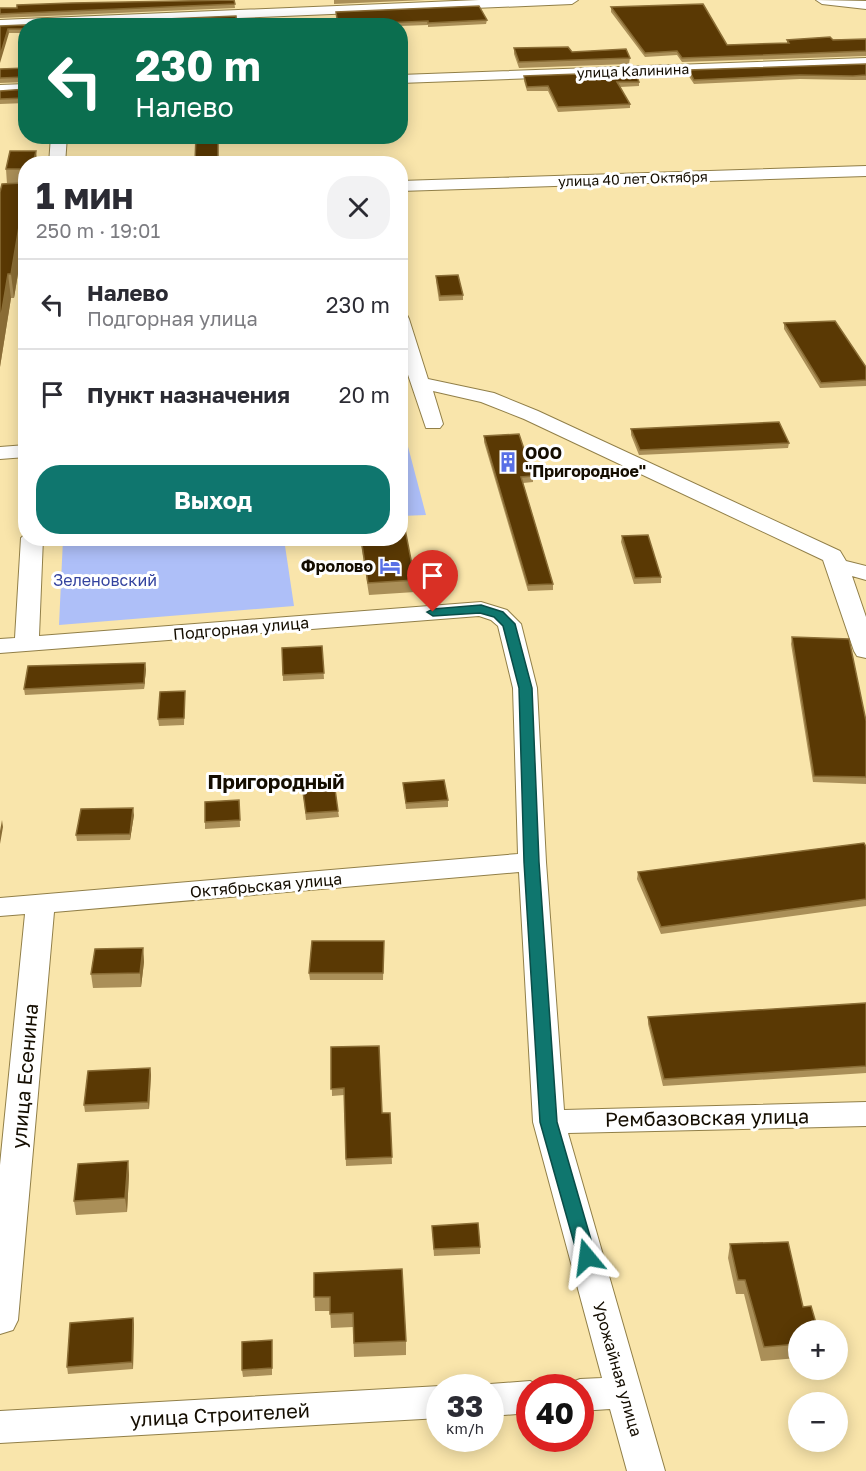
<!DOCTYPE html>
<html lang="ru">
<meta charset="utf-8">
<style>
:root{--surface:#fff;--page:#f2f2f3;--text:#2b2b33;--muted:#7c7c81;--line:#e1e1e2;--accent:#0f766e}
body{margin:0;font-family:"Golos Text",sans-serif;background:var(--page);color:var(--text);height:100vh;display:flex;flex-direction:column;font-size:22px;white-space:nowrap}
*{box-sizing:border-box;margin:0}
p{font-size:20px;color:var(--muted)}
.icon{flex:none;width:33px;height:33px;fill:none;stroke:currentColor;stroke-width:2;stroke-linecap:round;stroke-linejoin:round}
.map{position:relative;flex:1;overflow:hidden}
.details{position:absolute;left:18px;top:156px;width:390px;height:390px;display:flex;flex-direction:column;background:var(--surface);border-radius:24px;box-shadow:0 3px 15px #0003}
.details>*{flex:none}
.guide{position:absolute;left:18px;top:18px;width:390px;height:126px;border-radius:24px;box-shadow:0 3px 15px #0003;background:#0b6e4f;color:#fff;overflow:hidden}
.buttons{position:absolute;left:788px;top:1320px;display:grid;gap:12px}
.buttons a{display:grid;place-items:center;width:60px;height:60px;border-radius:50%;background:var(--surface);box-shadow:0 3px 15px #0003;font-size:30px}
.speed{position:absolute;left:426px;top:1374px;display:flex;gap:12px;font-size:30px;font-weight:700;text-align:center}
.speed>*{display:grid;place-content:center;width:78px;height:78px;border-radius:50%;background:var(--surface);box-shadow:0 3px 15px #0003;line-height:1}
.speed small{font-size:15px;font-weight:400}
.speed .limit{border:9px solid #d22;background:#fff;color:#111}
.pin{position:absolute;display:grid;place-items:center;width:51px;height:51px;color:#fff;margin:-62px -26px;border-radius:50% 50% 50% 0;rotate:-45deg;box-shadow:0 0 6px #0007}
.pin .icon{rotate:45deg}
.me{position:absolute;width:66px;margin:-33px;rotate:344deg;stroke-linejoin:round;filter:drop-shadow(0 0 4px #0008)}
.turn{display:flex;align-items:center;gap:21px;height:126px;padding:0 18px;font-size:27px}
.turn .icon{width:78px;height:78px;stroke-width:2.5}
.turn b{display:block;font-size:42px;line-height:51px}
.round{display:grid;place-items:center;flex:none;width:63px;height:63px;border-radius:24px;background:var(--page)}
.summary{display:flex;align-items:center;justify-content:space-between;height:102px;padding:0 18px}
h1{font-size:36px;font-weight:700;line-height:45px}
.button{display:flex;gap:12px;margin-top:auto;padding:12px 18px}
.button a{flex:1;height:69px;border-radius:24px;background:var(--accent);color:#fff;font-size:24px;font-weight:700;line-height:69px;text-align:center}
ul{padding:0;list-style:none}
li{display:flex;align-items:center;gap:18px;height:90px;padding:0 18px;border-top:2px solid var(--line)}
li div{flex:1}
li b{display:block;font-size:22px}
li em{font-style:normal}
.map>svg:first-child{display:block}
.green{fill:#aebff8}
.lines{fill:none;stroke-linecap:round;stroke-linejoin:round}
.minor-casing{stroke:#917f48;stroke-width:2}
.minor{fill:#fff;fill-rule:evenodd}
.wall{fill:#aa8f58}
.shaded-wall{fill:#8a6d36}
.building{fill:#5a3904;stroke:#8a6d36;stroke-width:1.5}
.route{fill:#0f766e;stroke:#0a4d48;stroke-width:1.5}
.labels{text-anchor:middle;stroke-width:6;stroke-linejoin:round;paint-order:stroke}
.far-street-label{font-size:14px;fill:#140d00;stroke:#fff}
.poi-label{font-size:16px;font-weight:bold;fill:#140d00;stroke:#fff;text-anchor:start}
.park-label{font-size:16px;fill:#34439f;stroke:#fff}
.street-label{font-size:16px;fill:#140d00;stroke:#fff}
.quarter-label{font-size:20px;font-weight:bold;fill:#140d00;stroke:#fff}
.near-street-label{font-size:20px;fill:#140d00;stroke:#fff}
</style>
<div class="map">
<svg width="866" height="1471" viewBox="0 0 866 1471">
<rect width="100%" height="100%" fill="#f9e5ab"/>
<path class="green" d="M401,420l25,95 -25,1z
M63,539h221l10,67 -235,19z"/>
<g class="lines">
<g class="minor-casing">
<path id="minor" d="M479,0h99l-6,4 -572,24v-8z
M816,0l50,1v8l-44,-5z
M866,58v8l-466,17v-8z
M26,84v8l-26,1v-8z
M51,136h16l-2,28h-16z
M866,166v10l-466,15v-10z
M400,314l7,1 2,4 19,60 66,14 44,18 302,140 6,10 20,5v14l-14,-4 14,41v41l-9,-2 -3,-5 -31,-91 -299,-141 -43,-17 -48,-11 10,33 -3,4h-14l-26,-77z
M26,445v12l-26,2v-12z
M26,533v5h17l-4,98 442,-34 26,8 14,14 16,64 9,174 18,248 302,-8v24l-298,7 97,338h-38l-17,-62 -30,2v-23h-15l2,-4 13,-5 22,-1 -69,-256 -14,-250 -465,40 -36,408 -5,10 -13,4v-169l25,-251 -25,2v-18l518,-44 -5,-166 -15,-62 -7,-6 -12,-4 -479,37v-14l15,-1 6,-100z
M530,1381l14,7h-14v25l-40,3v-28h-9l9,-4z
M440,1386l3,2h-3v30l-440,25v-32z"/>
</g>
<use href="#minor" class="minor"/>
</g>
<path class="wall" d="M234,0l1,8 -235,10v-10h17z
M334,0h91l-91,4z
M611,7l116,38 60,-2v-3l79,-1v17l-184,6 -5,-7 -32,2 -34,-45z
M336,12l151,8 -1,4 -58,3v-2l-28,1h-63z
M0,26h26v7h-17z
M514,48l116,10 -1,6 -110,4 -5,-14z
M866,64v16h-13l-53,-1 -106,5 -6,-9 1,-5z
M26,68v14l-26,1v-14z
M524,76l115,6v4l-19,1 10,17v4l-72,4 -10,-21h-21l-3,-10z
M26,89v14l-26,1v-13z
M36,151l1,13h-11v61l-12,73h-3l-11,69 7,-183 -1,-15z
M436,276l27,19v5l-24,1 -3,-20z
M784,323l82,44v19l-46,2 -36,-59z
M631,429l158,14 -1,5 -149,7 -8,-20z
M484,436l49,40v6l-10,1 30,101v6l-25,1 -44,-149z
M622,536l39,41v6l-27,1 -13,-42z
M360,538h40l15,42v12l-46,3z
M792,637l74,84v63l-53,-2 -22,-138z
M322,646l2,33 -41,2 -1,-33z
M146,669l-2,20 -119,6 -1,-6z
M185,691l-1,34 -25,1 -1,-7z
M403,783l45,17v7l-42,2z
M303,792l35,19 1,6 -33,3z
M239,800l1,27 -35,2v-7z
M134,815l-4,25 -53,1 -1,-6z
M866,847v59l-205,28 -24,-55 1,-7z
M384,941l-1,39h-73l-1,-7z
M143,948l1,14 -3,25 -48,1 -2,-14z
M866,1003v70l-203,13 -15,-62v-7z
M331,1047l51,66h8l2,51 -46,2 -2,-71 -12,1z
M150,1068l1,7 -2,34 -64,3 -1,-7z
M128,1161l1,14 -2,37 -51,3 -2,-14z
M432,1226l48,21v7l-46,2z
M730,1244l73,63 -5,23v28l-37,3 -17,-67h-8l-8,-36z
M314,1273l92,68v14l-52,2 -1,-30 -22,1 -1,-17h-15z
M133,1318l1,7 -1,44 -65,5 -1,-7z
M272,1340v35l-29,2 -1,-7z"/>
<path class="shaded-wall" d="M8,29l1,4 -9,30v-7z
M36,151l1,13h-4z
M24,197l2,15v13l-12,73 -3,-24z
M8,274l3,24 -11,69v-45z
M145,663l1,6 -2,20v-6z
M133,808l1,7 -4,25v-6z
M2,820l1,7 -3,17v-13z
M143,948l1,14 -3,25 -1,-14z
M150,1068l1,7 -2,34 -1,-7z
M128,1161l1,14 -2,37 -2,-14z
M133,1318l1,7 -1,44 -1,-7z"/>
<path class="building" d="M234,0l1,4 -235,10v-6h17v-3l54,-2z
M703,4l24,41 62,-2 -2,-3 43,-3 3,3 33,-1v12l-184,7 -5,-7 -32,2 -34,-46z
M479,6l8,14 -59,3v-2l-90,4 -2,-13z
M236,16l1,10h-211v3h-18l-8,27v-30z
M568,47l4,5 54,-3 4,9 -111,4 -5,-14z
M866,64v11l-13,1 -53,-1 -106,5 -5,-10z
M26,68v9l-26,1v-9z
M635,72l4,10h-22l13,22 -72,3 -10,-21 -21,1 -3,-11z
M26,89v9l-26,1v-8z
M196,136h22v25h15v3h-42l1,-2h3z
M10,151h26l-3,13h-7v16l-1,-11h-19z
M26,181v15l-2,1 -13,77h-3l-8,48v-130l2,-8 21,-1z
M458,275l5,20 -23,1 -4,-20z
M835,321l31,46v13l-45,3 -37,-60z
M779,422l10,21 -149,7 -9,-21z
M519,434l14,42 -12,1 32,107 -25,1 -44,-149z
M400,524h4l11,56 -47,3 -7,-45h39z
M648,535l13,42 -26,1 -13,-42z
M792,637l57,2 17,82v56l-52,-1z
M322,646l2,27 -41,2 -1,-27z
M145,663l-1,20 -120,6 4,-23z
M185,691l-1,27 -26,1 2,-27z
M444,780l4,20 -42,3 -3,-20z
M335,789l3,22 -32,2 -3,-21z
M239,800l1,20 -35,2v-20z
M133,808l-3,26 -54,1 5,-26z
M864,843l2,4v52l-205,28 -23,-55z
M312,941h72l-1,32h-74z
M143,948l-3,25 -49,1 4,-25z
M866,1003v63l-202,13 -16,-62z
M379,1046l3,67h8l2,44 -46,2 -2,-71 -13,1v-42z
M150,1068l-2,34 -64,3 4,-34z
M128,1161l-3,37 -51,3 4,-37z
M478,1223l2,24 -46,2 -2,-23z
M788,1242l15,65 8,-1 7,24h-20v14l-34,3 -19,-67h-7l-8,-36z
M402,1269l4,72 -52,2 -1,-30 -23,1v-17h-16v-24z
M133,1318l-1,44 -65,5 3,-44z
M272,1340v28l-30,2v-28z"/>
<path class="route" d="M481,605l22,7 12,12 17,64 7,174 18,260 39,135 -3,5 -6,2 -7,-2 -2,-5 -38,-135 -16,-260 -5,-174 -16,-62 -9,-9 -14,-4 -47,3 -6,-4 6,-3z"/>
<defs>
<g id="building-bare" transform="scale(1.62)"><path d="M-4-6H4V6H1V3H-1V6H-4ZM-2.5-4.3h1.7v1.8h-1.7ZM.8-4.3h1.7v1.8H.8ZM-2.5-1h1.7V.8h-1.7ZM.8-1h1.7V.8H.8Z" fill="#5970e6" stroke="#fff" stroke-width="2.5" paint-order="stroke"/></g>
<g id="hotel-bare" transform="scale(1.62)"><path d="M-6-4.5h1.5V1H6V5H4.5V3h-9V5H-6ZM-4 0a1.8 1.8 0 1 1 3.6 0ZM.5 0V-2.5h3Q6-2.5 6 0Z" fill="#5970e6" stroke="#fff" stroke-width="2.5" paint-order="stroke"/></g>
</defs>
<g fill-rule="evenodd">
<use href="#building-bare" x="508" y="462"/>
<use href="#hotel-bare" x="390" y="566"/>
</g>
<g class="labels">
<g class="far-street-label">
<text transform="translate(633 71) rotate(-2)" y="5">улица Калинина</text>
<text transform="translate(633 179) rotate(-2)" y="5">улица 40 лет Октября</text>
</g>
<g class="poi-label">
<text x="525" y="459">ООО<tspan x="525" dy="18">"Пригородное"</tspan></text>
<text x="373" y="572" text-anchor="end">Фролово</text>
</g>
<g class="park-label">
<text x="105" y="586">Зеленовский</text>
</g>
<g class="street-label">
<text transform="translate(241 628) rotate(-5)" y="6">Подгорная улица</text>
<text transform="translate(266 885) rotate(-5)" y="6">Октябрьская улица</text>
<text transform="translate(618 1369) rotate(74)" y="6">Урожайная улица</text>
</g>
<g class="quarter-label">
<text x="276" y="789">Пригородный</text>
</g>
<g class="near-street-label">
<text transform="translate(25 1076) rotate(-85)" y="7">улица Есенина</text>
<text transform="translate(707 1118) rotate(-1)" y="7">Рембазовская улица</text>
<text transform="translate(220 1415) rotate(-3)" y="7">улица Строителей</text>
</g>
</g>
</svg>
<div class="buttons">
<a>+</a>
<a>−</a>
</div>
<div class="speed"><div>33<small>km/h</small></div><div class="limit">40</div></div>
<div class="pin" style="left:433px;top:612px;background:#d93025"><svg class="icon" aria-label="arrive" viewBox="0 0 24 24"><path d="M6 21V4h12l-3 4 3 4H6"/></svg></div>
<svg class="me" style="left:587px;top:1257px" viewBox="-20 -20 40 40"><path d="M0-17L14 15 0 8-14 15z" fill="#0f766e" stroke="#fff" stroke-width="4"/></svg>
<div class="guide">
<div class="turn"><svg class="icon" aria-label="left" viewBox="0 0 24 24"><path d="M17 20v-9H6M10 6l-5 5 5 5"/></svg><div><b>230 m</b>Налево</div></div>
</div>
<section class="details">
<div class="summary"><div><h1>1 мин</h1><p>250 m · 19:01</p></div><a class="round"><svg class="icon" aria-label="close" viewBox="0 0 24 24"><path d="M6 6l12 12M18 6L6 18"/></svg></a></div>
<ul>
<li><svg class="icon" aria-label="left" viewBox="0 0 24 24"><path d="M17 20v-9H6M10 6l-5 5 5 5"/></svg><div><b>Налево</b><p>Подгорная улица</p></div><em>230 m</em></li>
<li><svg class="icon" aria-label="arrive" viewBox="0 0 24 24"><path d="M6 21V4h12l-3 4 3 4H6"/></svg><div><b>Пункт назначения</b></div><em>20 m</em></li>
</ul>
<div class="button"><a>Выход</a></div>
</section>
</div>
